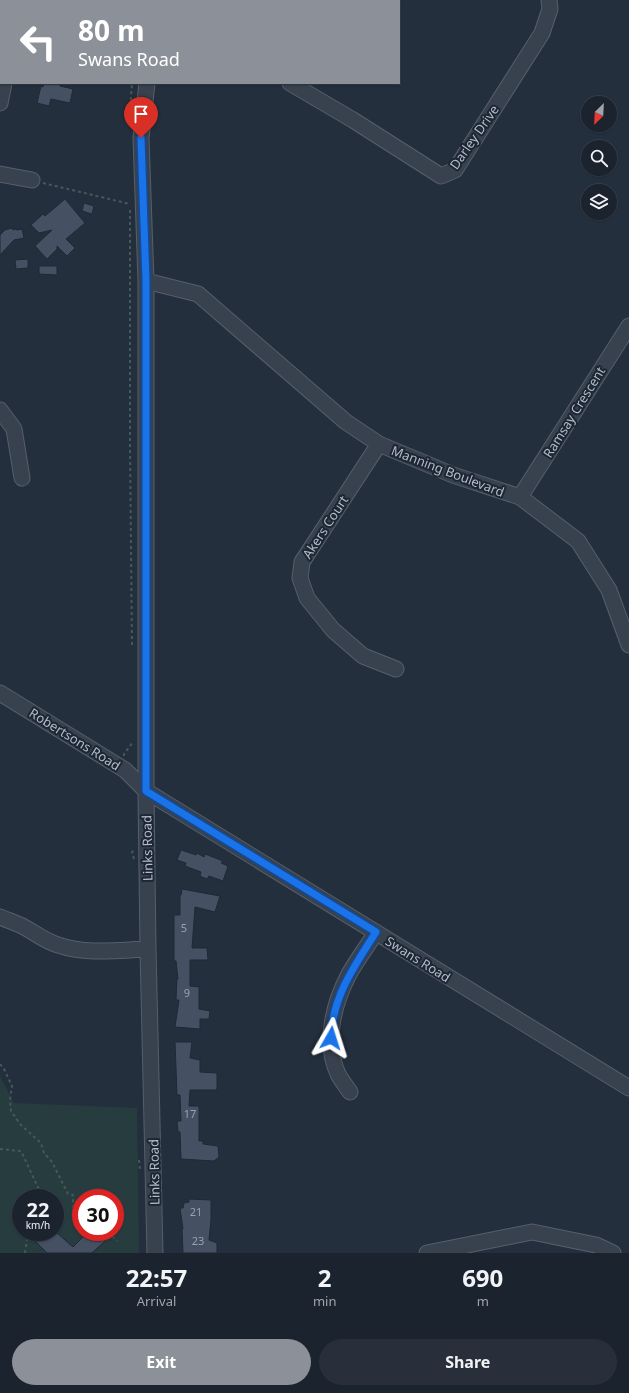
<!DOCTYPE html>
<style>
:root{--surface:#1b232e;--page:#282f3a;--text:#f1f3f6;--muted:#a0a4aa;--line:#39404a;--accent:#8c9099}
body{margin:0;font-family:"Noto Sans",sans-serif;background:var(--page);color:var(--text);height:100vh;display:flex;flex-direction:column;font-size:15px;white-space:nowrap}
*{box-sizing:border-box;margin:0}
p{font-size:13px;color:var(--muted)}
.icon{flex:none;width:22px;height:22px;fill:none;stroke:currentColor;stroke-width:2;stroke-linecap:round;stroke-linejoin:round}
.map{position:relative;height:1253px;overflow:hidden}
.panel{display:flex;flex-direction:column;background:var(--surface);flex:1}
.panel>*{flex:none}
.guide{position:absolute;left:0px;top:0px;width:400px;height:84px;box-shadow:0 1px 3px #0004,0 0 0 1px var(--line);background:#8c9099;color:#fff;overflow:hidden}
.needle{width:26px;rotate:204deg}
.tools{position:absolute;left:581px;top:96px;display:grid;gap:8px}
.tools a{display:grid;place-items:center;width:36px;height:36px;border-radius:50%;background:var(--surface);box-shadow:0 1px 3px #0004,0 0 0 1px var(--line);font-size:20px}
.speed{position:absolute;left:12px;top:1189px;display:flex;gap:8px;font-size:20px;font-weight:700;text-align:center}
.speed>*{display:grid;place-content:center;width:52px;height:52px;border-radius:50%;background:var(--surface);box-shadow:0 1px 3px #0004,0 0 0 1px var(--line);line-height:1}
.speed small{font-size:10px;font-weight:400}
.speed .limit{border:6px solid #d22;background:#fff;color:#111}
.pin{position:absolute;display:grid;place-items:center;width:34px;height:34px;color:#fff;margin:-41px -17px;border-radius:50% 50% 50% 0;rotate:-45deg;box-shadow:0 0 4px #0007}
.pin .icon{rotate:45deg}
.me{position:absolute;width:44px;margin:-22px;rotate:6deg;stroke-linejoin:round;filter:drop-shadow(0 0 3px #0008)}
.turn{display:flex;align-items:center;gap:14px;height:84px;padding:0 12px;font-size:18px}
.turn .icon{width:52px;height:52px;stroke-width:2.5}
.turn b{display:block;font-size:28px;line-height:34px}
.eta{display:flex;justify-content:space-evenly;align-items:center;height:68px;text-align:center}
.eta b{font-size:24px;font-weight:700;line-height:28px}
.cta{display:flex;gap:8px;margin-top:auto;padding:8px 12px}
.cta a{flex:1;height:46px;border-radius:24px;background:var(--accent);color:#fff;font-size:16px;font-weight:700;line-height:46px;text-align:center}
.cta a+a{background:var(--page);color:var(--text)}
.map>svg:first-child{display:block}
.green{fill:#263c3f;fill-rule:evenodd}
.building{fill:#455162;stroke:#1f2835}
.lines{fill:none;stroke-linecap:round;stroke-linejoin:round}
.minor-casing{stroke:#565f6c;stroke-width:17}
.path{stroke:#44595c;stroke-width:2;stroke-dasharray:3 3;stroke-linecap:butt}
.minor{stroke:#38414e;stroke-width:15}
.route-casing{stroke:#114b97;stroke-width:10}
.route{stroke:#1a73e8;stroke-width:7}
.labels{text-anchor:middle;stroke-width:4;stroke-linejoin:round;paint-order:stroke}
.number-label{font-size:11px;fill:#98a1af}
.street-label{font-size:13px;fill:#b4bcc9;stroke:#1d2633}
</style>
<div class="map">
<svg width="629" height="1253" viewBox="0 0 629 1253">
<rect width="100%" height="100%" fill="#242f3e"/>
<path class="green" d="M0,1076l14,27 123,5 2,145h-139zM21,1198h34v34h-34zM81,1198h34v34h-34z"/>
<path class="building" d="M44,83l9,1v-1h8l-1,3 13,3 -3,14 -19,-4 -2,7 -12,-3 4,-17 2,1z
M65,199l20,24 -19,16 9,9 -8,8 -10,-10v3l-10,10 -12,-13 17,-16 -13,3 -8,-8 12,-11 2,2z
M84,203l10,3 -2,8 -10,-3z
M12,228l1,2 3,-1 1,1 5,-1 2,9 -10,2 -14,15v-20l5,-5z
M28,259v9l-12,1 -1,-9z
M39,266h18v9l-18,-1z
M181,850l15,5 1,-2 7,4 1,-3 18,7 -2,2 7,3 -5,15 -14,-5 -2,3 -7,-3 1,-4 -16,-6 1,-3 -9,-3z
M182,889l38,7 -5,16 -20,-5 -3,41h15l1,12h-18v26l9,1v22l11,2 -1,8h-9v10l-25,-2 4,-27h-3l1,-21h1l-2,-18h-2v-46h6v-20h1z
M175,1042h17l-2,16 10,2v12l17,1v17h-27l-1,16h10v35h4v3l15,2 1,11 -5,4 -33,-2 -1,-27h-2l-1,-11h4l-1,-26h-3z
M189,1199l22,1v20l-2,20 8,3v10h-34l-1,-24h1l-3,-21h3l1,-5 5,-1z
M35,1232h21l17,15 15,-15h9l8,9 -13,12h-45l-17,-17z"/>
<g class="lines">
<g class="minor-casing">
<path id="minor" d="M21,1v-1
M161,1v-1
M267,1l1,-1
M147,83l-6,55 5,143v510l2,158 7,304
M290,83l63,37 88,56 14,-6 87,-137 8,-24 -1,-9
M0,103l4,-20
M0,174l32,6
M146,281l52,13 148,128 33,22 74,31 67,22 58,44 31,49 20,55
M0,410l14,19 8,49
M379,444l-77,118 -2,16 7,20 26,32 30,26 33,13
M520,497l109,-171
M0,693l125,77 21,21 483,297
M0,917c7,3 14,5 20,8 13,6 24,16 38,20 29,10 61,5 90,4
M350,1092c-4,-6 -9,-12 -12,-18 -14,-30 -5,-69 10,-98 8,-15 19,-29 28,-44
M427,1253l105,-21 64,13 17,8"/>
</g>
<path class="path" d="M146,1l1,-1
M129,124l3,-41
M43,183l87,21
M130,210v239l2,197
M124,756v-2l9,-12
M134,859l-2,-6 2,-5
M0,1064l4,5 8,17 -2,14 1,11 9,13 21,19 3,10 8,9 16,32 5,1v15l8,2
M0,1149l21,2 22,47
M139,1160l1,11
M108,1232l9,9
M25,1253l3,-21"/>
<use href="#minor" class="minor"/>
</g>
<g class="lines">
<g class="route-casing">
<path id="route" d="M141,138l5,143v510l230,141c-21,33 -44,65 -45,106"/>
</g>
<use href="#route" class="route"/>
</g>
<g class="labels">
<g class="number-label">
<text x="184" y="932">5</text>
<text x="187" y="997">9</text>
<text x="190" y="1118">17</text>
<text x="196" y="1216">21</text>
<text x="198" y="1245">23</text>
</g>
<g class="street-label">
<text transform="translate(474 137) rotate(-55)" y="5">Darley Drive</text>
<text transform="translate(574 412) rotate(-58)" y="5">Ramsay Crescent</text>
<text transform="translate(448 471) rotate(21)" y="5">Manning Boulevard</text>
<text transform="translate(325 527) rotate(-57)" y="5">Akers Court</text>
<text transform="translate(75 739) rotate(32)" y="5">Robertsons Road</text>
<text transform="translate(147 848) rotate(-91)" y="5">Links Road</text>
<text transform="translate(418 959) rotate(32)" y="5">Swans Road</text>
<text transform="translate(154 1172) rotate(-91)" y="5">Links Road</text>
</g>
</g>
</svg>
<div class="tools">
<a><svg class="needle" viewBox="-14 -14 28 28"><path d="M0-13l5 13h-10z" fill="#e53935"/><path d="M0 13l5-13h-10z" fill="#a0a4aa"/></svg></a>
<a><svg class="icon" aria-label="search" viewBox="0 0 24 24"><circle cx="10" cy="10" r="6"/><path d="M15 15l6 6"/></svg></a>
<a><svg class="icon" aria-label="layers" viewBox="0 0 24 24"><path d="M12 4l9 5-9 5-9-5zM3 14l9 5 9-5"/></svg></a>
</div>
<div class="speed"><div>22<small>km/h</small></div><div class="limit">30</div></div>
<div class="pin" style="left:141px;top:138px;background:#d93025"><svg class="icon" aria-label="arrive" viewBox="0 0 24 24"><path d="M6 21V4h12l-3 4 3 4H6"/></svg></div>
<svg class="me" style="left:331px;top:1038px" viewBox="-20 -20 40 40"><path d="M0-17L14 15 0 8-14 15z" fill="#1a73e8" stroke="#fff" stroke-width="4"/></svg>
<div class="guide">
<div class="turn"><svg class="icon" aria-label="left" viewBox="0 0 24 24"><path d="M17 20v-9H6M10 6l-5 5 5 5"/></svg><div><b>80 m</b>Swans Road</div></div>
</div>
</div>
<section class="panel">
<div class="eta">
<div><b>22:57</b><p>Arrival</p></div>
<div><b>2</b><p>min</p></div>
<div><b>690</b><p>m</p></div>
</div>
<div class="cta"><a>Exit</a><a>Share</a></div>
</section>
